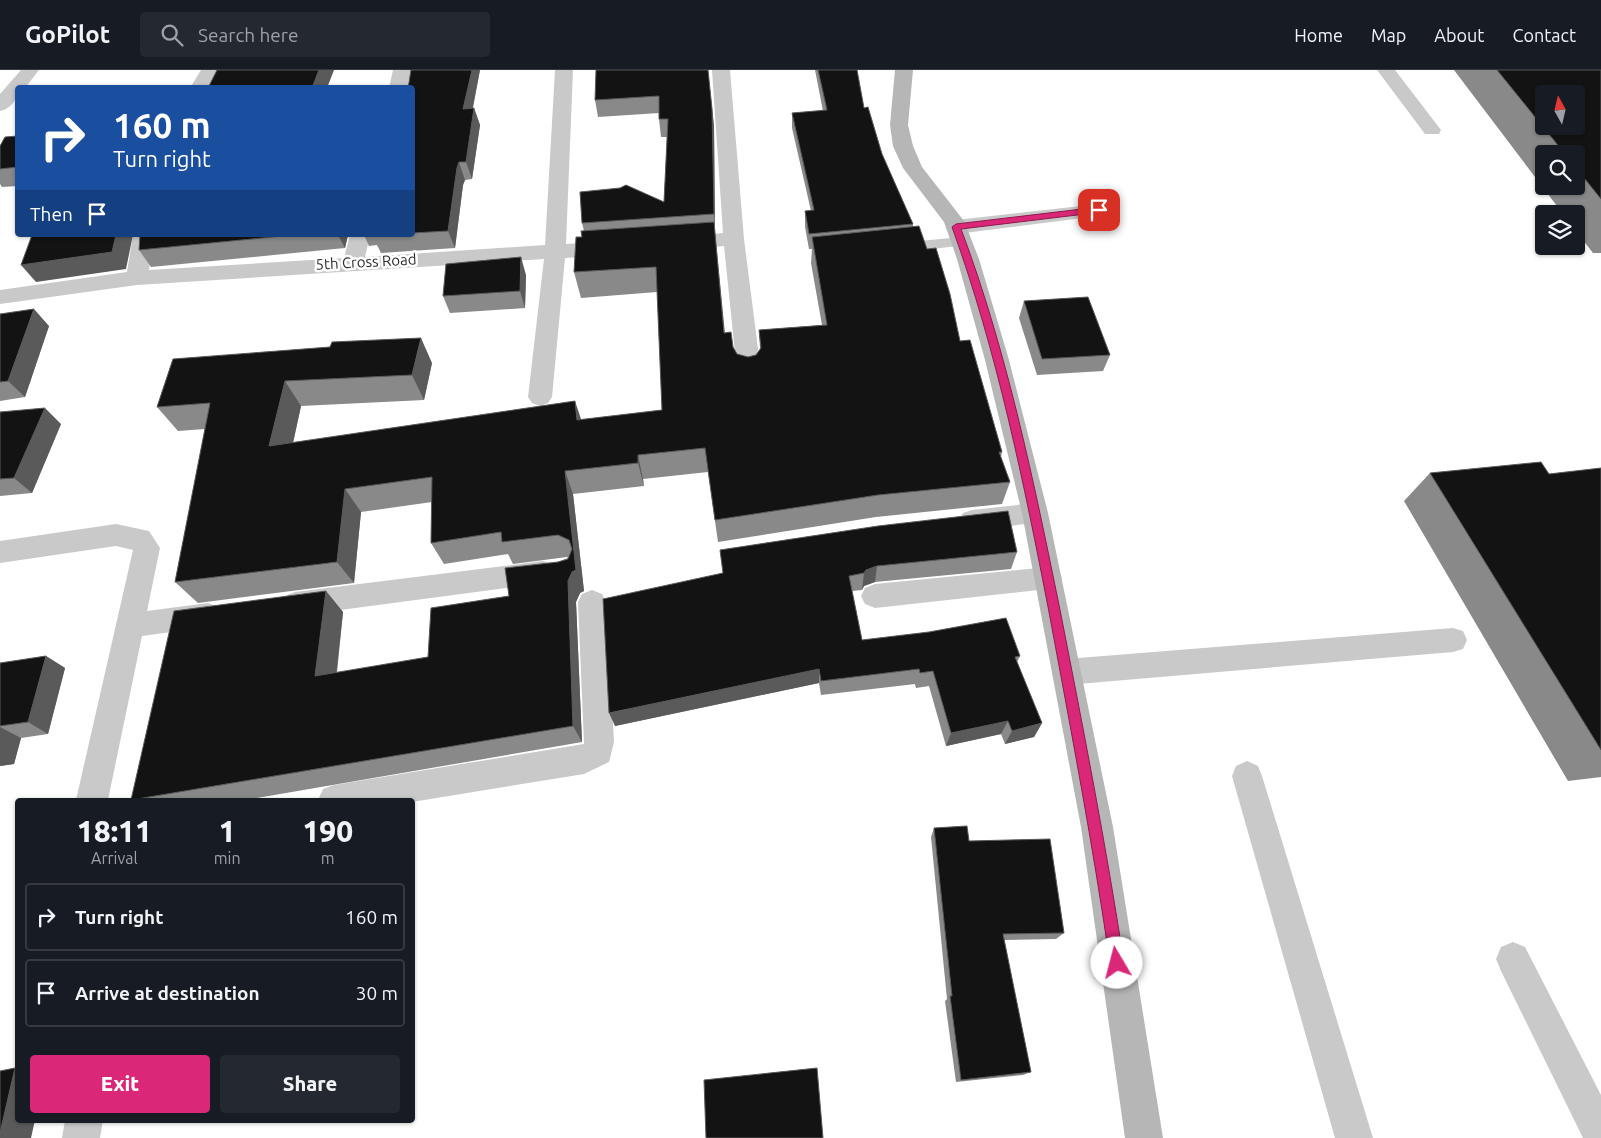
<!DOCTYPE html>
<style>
:root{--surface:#171b24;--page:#242831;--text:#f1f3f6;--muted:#9ea1a6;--line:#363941;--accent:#db2777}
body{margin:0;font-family:Ubuntu,sans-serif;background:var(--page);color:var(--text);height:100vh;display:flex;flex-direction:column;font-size:19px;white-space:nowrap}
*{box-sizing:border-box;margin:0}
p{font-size:16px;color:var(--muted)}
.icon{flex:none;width:28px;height:28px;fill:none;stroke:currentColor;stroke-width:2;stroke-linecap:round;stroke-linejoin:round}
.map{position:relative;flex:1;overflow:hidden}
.details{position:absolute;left:15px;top:728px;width:400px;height:325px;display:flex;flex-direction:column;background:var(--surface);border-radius:5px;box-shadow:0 1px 4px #0004}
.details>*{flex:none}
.top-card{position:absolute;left:15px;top:15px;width:400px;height:152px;border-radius:5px;box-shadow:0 1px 4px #0004;background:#1a4fa0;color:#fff;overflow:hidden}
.needle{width:32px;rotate:352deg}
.buttons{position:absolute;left:1535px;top:15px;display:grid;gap:10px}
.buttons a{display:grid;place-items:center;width:50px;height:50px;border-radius:5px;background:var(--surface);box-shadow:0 1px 4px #0004;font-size:25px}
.pin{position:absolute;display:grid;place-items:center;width:42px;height:42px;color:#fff;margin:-21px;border-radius:10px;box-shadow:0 2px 8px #0006}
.me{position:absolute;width:55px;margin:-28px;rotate:352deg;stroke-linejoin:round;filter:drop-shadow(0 0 4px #0008)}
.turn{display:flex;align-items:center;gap:18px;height:105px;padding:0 15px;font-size:22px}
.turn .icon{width:65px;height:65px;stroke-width:2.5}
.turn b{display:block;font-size:35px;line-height:42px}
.then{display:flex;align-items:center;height:48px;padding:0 15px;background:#0003;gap:10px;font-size:19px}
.eta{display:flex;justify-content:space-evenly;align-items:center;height:85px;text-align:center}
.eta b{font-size:30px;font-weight:800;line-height:35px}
.button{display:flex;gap:10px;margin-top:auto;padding:10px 15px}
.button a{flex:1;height:58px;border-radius:5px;background:var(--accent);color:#fff;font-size:20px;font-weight:800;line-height:58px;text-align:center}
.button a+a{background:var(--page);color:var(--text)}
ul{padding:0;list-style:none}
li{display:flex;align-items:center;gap:15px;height:68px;margin:0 10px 8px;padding:0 5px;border:2px solid var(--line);border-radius:5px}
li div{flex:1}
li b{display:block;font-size:19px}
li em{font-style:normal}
header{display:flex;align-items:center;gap:30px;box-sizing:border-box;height:70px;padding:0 25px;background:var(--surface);border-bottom:1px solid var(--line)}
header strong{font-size:24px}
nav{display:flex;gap:28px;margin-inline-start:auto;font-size:18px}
.search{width:350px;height:45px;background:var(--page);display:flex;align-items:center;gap:12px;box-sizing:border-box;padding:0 18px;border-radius:5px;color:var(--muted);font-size:19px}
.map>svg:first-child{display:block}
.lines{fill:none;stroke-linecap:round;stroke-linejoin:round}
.lane{fill:#c9c9c9;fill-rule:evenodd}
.street{fill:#c9c9c9;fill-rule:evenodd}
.secondary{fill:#b6b6b6;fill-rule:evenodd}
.wall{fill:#898989;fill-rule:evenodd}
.shaded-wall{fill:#5a5a5a}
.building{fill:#131313;stroke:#5a5a5a;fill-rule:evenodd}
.route{fill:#db2777;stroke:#8e194d}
.labels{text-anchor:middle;stroke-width:5;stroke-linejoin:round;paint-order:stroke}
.far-street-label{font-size:15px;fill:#2c2c2c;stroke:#fff}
</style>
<header>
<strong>GoPilot</strong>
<div class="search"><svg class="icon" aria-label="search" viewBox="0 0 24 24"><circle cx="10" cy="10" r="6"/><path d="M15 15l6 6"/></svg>Search here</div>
<nav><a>Home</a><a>Map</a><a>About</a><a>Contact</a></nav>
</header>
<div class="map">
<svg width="1601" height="1068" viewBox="0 0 1601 1068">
<rect width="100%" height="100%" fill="#fff"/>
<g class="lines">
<path class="lane" d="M961,167l8,5 -3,3 -67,8 -8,-5 8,-5z"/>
<path class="street" d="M21,0h18l-14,18h-7c0,11 -7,21 -18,23v-17z
M201,0h18l-11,18h-18z
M393,0h18l-4,18h-18z
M555,0h18l-7,174 45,-3 7,2 3,5 -3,5 -7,2 -46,3 -13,139 -4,6 -8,3 -8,-3 -4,-6 16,-138 -407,26 -137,19v-14l127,-18 6,-37h20l-4,35 195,-12 6,-23h20l-5,22 180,-12z
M712,0h18l14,169 17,133 -4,6 -8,2 -8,-2 -4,-6 -13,-126 -45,4 -7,-2 -3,-5 3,-5 51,-5z
M1377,0h18l46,60 -2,4h-14z
M1099,134l7,1 3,5 -3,5 -150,19 -7,-2 -3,-5 3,-5 7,-2z
M1035,433l9,3 4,7 -4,7 -9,3 -63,7 -9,-3 -4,-7 4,-7 9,-3z
M116,454l33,7 11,17 -13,63 61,-8 10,4 4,8 -4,8 -10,4 -66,9 -34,164h-32l57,-250 -17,-4 -116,17v-22z
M543,491l10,3 3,8 -3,8 -10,3 -248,33 -10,-4 -4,-8 4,-8 10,-4z
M1048,497l10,3 4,8 -4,8 -10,3 -173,19 -10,-4 -4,-8 4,-8 10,-4z
M592,520l10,4 4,8 8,140 -5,20 -25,12 -172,28v-2h-94l5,-11 11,-4 250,-41 -6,-142 4,-8z
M1453,558l10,3 4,9 -4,9 -10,3 -387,33 -10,-4 -4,-9 4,-9 10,-4z
M1247,691l11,5 4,10 111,362h-38l-103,-362 4,-10z
M1513,872l12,5 76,148v43h-18l-82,-167 -5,-12 5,-12z
M65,1050h38l-3,18h-38z"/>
<path class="secondary" d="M895,0h18l-5,55 5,21 9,21 42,54 15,38 30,101 39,153 65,314 50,311h-38l-44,-311 -59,-314 -37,-153 -28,-101 -13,-37 -41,-54 -10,-22 -3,-21z"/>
</g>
<path class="wall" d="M411,0h69l-7,38h1l6,17 -8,54 -7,1 -2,5 -8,63 -74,5 -4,-8 -8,1 -5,-11h48v-147z
M708,0l6,56 1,106 10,101 12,21 11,3 8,-2 4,-6 -1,-19 63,-5 -11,-62 1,-14h-3l-4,-22v-16h6l-19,-83v-15l31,-2 -8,-41h42l7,38 18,46 31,70v3l47,114 42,111 -1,5 9,25 -8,22 -126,13 -158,25 -10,-70 -65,7 1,7 -71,8 11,97 -4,2 -4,9 6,140 -336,58h-115l195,-209 17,21 -6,61 91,-16 81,-61 49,-34 10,-4 -1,-1 -54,7 -5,-10 -64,10 -13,-21 1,-41 -71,10 -7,71 -156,20 -23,-21 30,-153 -27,2 -21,-24 16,-48 259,4 -8,37 -123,6 -8,37 288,-23 81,-10 -5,-118 -76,6 -7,-26 8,-35 2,-6 -2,-8 82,-21 3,-65h-6l-2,-18v-6l-61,4 -3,-17z
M1454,0h147v183h-8l-17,-22v-17h-13zM1544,84h32v32h-32z
M18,66v50l-16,1 -2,-3v-38z
M140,165h208l-3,13 -194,19 -12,-17z
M526,205l-1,33 -75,5 -7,-17z
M1024,231l86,54 -7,16 -66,4 -18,-57z
M0,244l49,12 -24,71 -25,4z
M0,342l61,12 -29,69 -32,3z
M1601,398v309l-33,4 -164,-280 26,-28 119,1z
M1017,482l-6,17 -136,13 -11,4 -2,4 -10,1 10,49 158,16 -3,6 25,61 -8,14 -29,7 -4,-10 -55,12 -17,-60 -13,2 -1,-4 -94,11 -2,-12 -204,43 108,-153z
M46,586l19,12 -17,66 -27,4 -7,26 -14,2v-103z
M934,758l35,13 95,92 -8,6 -52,1 27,132 -8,3 -67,7 -11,-81 2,-2 -16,-162z"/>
<path class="shaded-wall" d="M319,0h15l-7,18h-15z
M472,0h8l-11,56 -6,-17z
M474,38l6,17 -8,54 -6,-17z
M712,39l2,17 1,106 -1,-18z
M459,92l6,18 -2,5 -8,63 -7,-17 9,-63z
M116,165h17l-7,34 -90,13 -15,-17z
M338,165h10l-3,13z
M521,187l5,18 -1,33 -5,-17z
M34,239l15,17 -24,71 -17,-16z
M421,268l11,25 -8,37 -12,-25z
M285,311l16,25 -14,64 -18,-24z
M575,331l8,24 -6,-5z
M45,338l16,16 -29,69 -18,-15z
M638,385l5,24 1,7 -6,-23z
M565,401l8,23 11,97 -4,2 -4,9 6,140 -9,-16 -5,-145 4,-9 4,-2z
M345,419l16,23 -7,71 -17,-21z
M877,496l-2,16 -11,4 -2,4 2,-17 2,-3z
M326,521l17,21 -9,83 -19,-19z
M46,586l19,12 -17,66 -20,-12z
M819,599v14l-204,43 -6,-13z
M1008,651l-7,13 -55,12 5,-13z
M1042,653l-8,14 -29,7 7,-13z
M0,657l21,11 -7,26 -14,2z
M15,998l3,1v51h17l-4,18h-31v-5z"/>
<path class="building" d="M217,0h102l-7,18h-104z
M411,0h61l-9,39 11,-1 -8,54h-7l-2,6 -9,63 -36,2v-145h-4z
M596,0h112l4,39 2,105 -132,9 -2,-31 40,-4 6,-3 38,17 4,-83h-9v-23l-64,4z
M818,0h39l7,38 4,-1 14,47 31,70 -104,10 -4,-23 9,-1 -22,-97 35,-3z
M1497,0h104v129l-25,-31v-14h-11zM1544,24h32v32h-32z
M18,66v31l-18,2v-23l5,-9z
M714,152l10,111 7,-1 2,15 4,7 11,3 8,-2 5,-7 -2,-18 68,-5 -15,-88 107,-11 8,23 9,-1 14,46 10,47 10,-1 32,112h-3l11,30 -132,13 -163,25 -10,-72 -67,7v8l-73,8 11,99 -4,2 -4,9 5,145 -442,74 43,-189 152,-20 -11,85 113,-19 3,-49 78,-12 -4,-28 53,-6 10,-3 4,-10 -3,-9 -11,-5 -56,7 -1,-10 -70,11 1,-66 -87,12 -8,73 -162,20 35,-179 -53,4 16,-48 157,-12 2,-5 89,-4 -9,37 -127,6 -16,65 306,-45 2,19 85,-10 -6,-143 -82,5 2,-35h6l-1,-6z
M32,165h84l-4,17 -91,13z
M140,165h153l-154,15z
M521,187l-1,34 -77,5 3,-32z
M1088,227l22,58 -68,4 -18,-58z
M34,239l-26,72 -8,1v-68z
M45,338l-31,70 -14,1v-67z
M1541,392l8,12 52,-6v282l-171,-277z
M1008,441l9,41 -140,14 -11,4 -2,3 -15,3 13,64 67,-8 77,-14 14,38 -5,1 27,66 -30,8 -4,-10 -57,12 -18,-62 -13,2 -1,-4 -98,12 -2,-12 -210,44 -6,-114 120,-26 -3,-23 158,-24z
M46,586l-18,66 -28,4v-63z
M967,756l2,15 81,-2 14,94 -61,1 28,138 -70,8 -11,-84h2l-18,-168z
M15,998l-15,65v-62z
M817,998l6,70h-117l-2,-58z"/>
<path class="route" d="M1099,137l4,3 -1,2 -141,17c46,122 73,253 99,381 23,117 46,235 64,353l-2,5 -5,2 -5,-2 -2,-5c-17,-118 -39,-233 -61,-351 -25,-129 -52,-261 -97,-385l4,-3z"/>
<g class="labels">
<g class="far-street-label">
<text transform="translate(366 192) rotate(-3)" y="5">5th Cross Road</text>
</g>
</g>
</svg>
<div class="buttons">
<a><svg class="needle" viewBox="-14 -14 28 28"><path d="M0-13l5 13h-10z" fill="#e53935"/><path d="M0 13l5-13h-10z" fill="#9ea1a6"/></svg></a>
<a><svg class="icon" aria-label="search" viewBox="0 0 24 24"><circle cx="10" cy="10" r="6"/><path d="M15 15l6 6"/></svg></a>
<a><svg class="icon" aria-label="layers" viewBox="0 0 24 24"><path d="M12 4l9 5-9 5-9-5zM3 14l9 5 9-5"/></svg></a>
</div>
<div class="pin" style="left:1099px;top:140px;background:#d93025"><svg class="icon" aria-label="arrive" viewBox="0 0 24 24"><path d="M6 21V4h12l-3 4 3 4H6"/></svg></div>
<svg class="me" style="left:1117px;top:893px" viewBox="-20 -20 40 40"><circle r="19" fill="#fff"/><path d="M0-13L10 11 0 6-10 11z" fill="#db2777"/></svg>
<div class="top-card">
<div class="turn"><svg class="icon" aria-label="right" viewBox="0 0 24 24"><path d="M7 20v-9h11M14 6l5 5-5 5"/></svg><div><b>160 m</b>Turn right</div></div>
<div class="then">Then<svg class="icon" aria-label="arrive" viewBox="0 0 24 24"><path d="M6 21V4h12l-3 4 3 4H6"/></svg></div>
</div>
<section class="details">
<div class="eta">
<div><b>18:11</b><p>Arrival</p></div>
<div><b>1</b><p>min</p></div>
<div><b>190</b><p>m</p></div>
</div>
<ul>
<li><svg class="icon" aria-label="right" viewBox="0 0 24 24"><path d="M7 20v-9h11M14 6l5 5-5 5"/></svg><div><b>Turn right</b></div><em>160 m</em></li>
<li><svg class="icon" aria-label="arrive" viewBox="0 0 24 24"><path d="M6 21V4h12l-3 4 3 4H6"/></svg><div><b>Arrive at destination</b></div><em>30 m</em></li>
</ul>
<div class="button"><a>Exit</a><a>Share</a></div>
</section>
</div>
